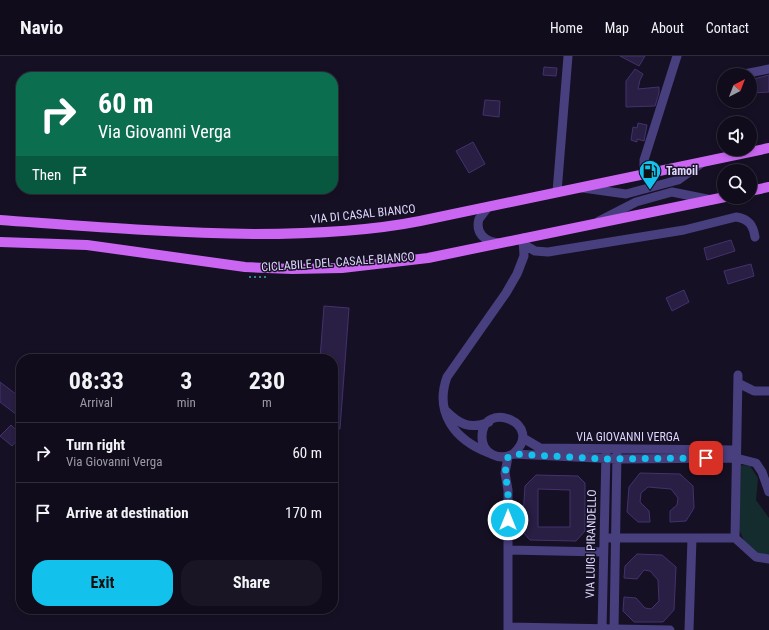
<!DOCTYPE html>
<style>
:root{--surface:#100c1b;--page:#191524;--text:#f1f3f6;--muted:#9c9ba3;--line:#302c3a;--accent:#13c2ec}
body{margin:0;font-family:"Roboto Condensed",sans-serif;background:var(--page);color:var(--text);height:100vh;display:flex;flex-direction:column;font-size:15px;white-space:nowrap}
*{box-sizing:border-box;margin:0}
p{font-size:13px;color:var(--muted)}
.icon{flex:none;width:22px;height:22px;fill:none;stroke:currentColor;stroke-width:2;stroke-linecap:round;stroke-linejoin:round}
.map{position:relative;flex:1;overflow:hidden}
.sheet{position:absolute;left:16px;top:298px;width:322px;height:260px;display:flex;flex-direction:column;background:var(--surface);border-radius:16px;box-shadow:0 2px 6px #0003,0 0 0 1px var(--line)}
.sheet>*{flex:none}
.banner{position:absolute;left:16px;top:16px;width:322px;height:122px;border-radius:16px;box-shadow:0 2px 6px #0003,0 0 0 1px var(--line);background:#0b6e4f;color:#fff;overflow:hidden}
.needle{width:26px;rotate:42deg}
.tools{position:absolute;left:717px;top:12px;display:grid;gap:8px}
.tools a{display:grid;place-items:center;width:40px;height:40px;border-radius:50%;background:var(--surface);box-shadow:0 2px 6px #0003,0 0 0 1px var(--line);font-size:20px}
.pin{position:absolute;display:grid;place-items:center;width:34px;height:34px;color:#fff;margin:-17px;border-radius:8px;box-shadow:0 2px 6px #0006}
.me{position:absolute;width:44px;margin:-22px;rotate:0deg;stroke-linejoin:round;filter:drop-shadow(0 0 3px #0008)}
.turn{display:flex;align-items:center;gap:14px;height:84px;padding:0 16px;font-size:18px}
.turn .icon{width:52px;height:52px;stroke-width:2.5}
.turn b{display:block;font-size:28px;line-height:34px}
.then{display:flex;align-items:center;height:38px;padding:0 16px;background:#0003;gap:8px;font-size:15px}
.eta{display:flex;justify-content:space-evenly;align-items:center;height:68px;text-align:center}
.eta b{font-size:24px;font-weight:700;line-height:28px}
.primary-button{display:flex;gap:8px;margin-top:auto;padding:8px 16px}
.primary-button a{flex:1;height:46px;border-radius:16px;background:var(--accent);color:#111;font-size:16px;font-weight:700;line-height:46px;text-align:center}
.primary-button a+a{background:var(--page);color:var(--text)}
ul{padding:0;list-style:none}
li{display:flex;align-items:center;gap:12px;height:60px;padding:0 16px;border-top:1px solid var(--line)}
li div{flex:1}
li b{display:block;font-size:15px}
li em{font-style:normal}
header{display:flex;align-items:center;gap:24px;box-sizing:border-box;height:56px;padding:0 20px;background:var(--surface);border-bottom:1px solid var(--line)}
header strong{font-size:19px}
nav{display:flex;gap:22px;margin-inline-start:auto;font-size:14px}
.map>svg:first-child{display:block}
.green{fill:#142c2d}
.building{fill:#291e43;stroke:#43326d;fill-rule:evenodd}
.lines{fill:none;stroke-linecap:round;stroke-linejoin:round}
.path{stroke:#39aaad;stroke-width:1.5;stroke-dasharray:2 3;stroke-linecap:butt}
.minor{stroke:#483f7f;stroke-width:9}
.major{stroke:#cb66f3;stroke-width:10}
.route{stroke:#13c2ec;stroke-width:7;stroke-dasharray:0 12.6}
.labels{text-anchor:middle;stroke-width:3;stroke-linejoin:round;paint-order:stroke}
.poi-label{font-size:12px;font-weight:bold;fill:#ded6fc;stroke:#161024;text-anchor:start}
.street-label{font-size:12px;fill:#ded6fc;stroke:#161024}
</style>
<header>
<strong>Navio</strong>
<nav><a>Home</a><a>Map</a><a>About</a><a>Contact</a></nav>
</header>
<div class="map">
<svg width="769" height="574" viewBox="0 0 769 574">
<rect width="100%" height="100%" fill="#161024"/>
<path class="green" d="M741,409l9,1 8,12 -2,22 13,18v37l-12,-1 -13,-13 -5,-12z"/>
<path class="building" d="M620,0h25l-6,10z
M544,11l13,1 -1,8 -13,-1z
M635,13l8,5 -3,6 -2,9 21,-2v6l-4,13 -29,1v-26z
M769,19v17l-17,1 -2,-13z
M485,44l15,1 -1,16 -16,-2z
M638,67l9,2 -3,16 -7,-2v3l-6,-2 2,-13 4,1z
M473,86l12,22 -16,9 -13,-22z
M731,184l4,11 -28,9 -3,-12z
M751,208l3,12 -26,8 -4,-13z
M684,234l5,12 -17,9 -6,-13z
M324,250l25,2 -9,121 -7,-1v-69h-13z
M0,326l21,16v20l-21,-16z
M11,369l10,10 -9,11 -12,-10z
M640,417l40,1 13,12 1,22 -8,13 -16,1v-11l7,-6 1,-7 -7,-9 -23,-2 -7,6 -1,9 9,9 1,11h-12l-11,-10 2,-25z
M536,419l42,1 7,7v48l-9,10 -46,-1 -8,-9 3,-45zM538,433l32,1v37h-32z
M637,498l25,1 14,12 -2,43 -11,12h-29l-11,-11 1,-14 12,1 9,10 6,1 8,-8 -1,-21 -8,-9 -6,-1 -7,9 -13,-1 1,-12z"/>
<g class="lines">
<path class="path" d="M732,146l14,-3
M249,221h18"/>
<path class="minor" d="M739,19l30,-6
M644,119v-15l33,-104
M583,132l43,6 52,-14 25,-18
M557,136l11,-136
M488,151l-9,12c-4,14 6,23 20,24
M599,165l37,-19 36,-10 40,8
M523,188l12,7 13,1 136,-22 52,-13c13,2 17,8 19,20
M738,327l16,8h15
M446,355c13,13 24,19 43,11
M523,382l17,10 196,2
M489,397c-34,-13 -55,-40 -42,-76l59,-84 11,-19 7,-18 -1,-18
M513,398c34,-30 -31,-56 -31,-17 0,17 17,24 31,17l104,5 119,-1 20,5 6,9 7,20
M508,401l-3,16 3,17v140
M610,482h125
M735,482l3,-163
M735,482l21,19 13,2
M508,494l95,2
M508,571l162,3
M602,574l4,-177
M614,574l3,-177
M689,574l3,-92"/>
<path class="major" d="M750,135l19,-4
M0,164c85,6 169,13 254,14 55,0 111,-2 166,-13l349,-73
M0,186l87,3 158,22 47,2 50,-1 86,-10 297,-61"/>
</g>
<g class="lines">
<path class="route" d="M508,464v-30l-3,-17 3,-16 6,-3 91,5 101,-1"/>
</g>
<defs>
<g id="fuel-pin" transform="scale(1.15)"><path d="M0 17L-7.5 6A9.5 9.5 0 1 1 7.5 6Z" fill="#13c2ec" stroke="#161024"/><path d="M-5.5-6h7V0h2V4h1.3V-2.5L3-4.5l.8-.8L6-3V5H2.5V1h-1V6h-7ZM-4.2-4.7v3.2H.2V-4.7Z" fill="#111"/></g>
</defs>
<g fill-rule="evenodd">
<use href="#fuel-pin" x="650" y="115"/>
</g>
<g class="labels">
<g class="poi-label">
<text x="666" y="119">Tamoil</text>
</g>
<g class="street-label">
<text transform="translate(363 158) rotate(-6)" y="4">VIA DI CASAL BIANCO</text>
<text transform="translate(338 206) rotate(-4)" y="4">CICLABILE DEL CASALE BIANCO</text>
<text x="628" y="385">VIA GIOVANNI VERGA</text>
<text transform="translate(591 488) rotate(-89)" y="4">VIA LUIGI PIRANDELLO</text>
</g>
</g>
</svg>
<div class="tools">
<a><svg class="needle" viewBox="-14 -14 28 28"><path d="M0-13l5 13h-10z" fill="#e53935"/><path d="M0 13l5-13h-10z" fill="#9c9ba3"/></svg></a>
<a><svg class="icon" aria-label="sound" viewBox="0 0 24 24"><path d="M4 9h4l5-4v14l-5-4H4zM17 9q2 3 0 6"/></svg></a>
<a><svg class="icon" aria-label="search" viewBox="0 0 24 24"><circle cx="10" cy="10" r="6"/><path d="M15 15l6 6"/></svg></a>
</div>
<div class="pin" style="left:706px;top:402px;background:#d93025"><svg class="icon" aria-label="arrive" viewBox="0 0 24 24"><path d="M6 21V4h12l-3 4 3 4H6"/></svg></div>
<svg class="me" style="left:508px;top:464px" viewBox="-20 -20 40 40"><circle r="17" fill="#13c2ec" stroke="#fff" stroke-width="3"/><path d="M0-11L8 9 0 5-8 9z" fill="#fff"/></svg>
<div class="banner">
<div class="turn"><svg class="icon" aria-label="right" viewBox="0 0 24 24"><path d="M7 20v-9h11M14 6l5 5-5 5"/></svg><div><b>60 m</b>Via Giovanni Verga</div></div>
<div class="then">Then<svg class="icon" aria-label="arrive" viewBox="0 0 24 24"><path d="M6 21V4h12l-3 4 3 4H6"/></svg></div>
</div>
<section class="sheet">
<div class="eta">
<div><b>08:33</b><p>Arrival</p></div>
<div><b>3</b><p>min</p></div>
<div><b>230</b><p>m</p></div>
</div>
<ul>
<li><svg class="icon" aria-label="right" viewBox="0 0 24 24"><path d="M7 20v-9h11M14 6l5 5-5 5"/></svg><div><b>Turn right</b><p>Via Giovanni Verga</p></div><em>60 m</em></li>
<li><svg class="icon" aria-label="arrive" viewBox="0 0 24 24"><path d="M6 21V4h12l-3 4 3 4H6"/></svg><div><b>Arrive at destination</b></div><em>170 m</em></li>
</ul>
<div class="primary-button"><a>Exit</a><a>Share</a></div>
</section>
</div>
